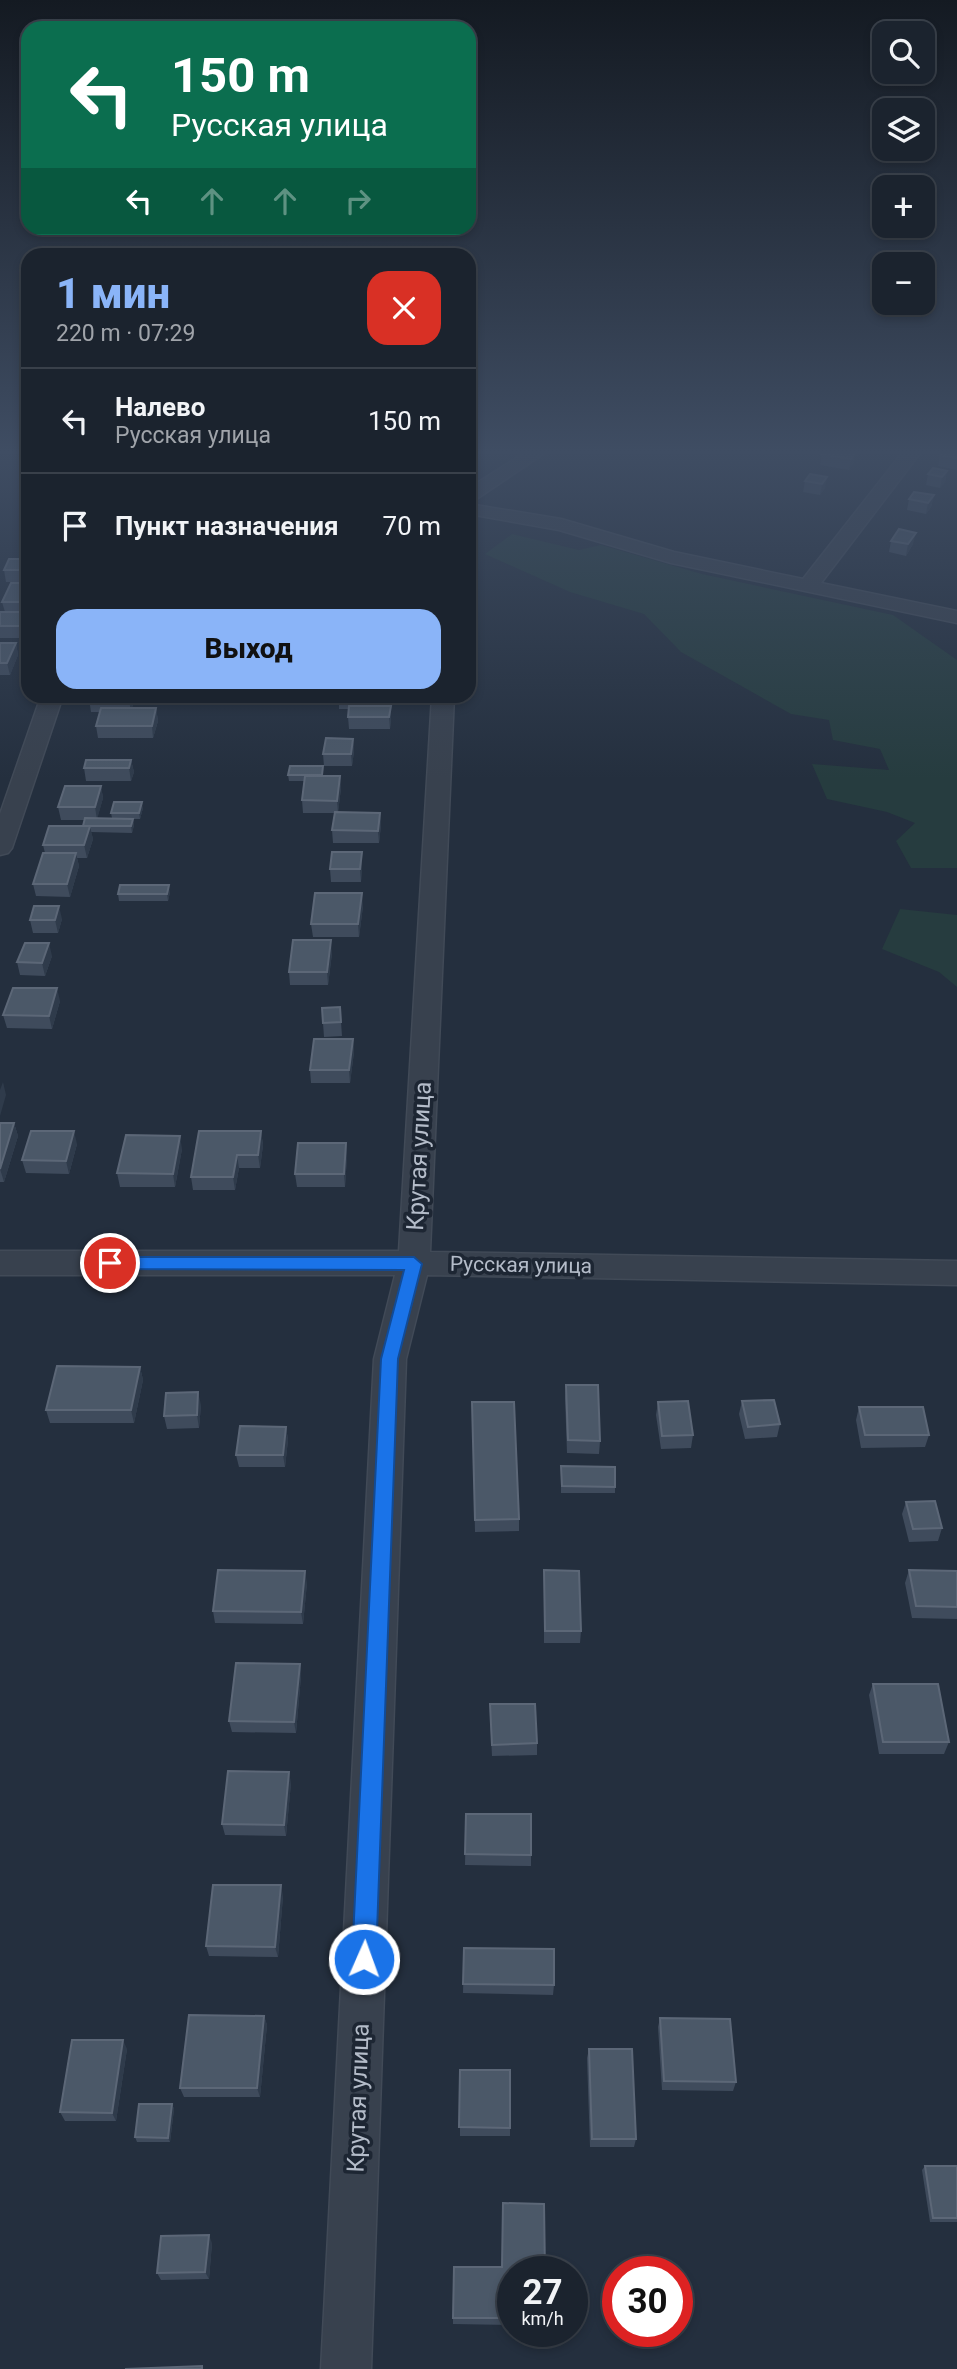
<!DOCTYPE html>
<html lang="ru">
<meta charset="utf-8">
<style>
:root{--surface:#1b232e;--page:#242b36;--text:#f1f3f6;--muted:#a0a4aa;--line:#39404a;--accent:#8ab4f8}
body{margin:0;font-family:Roboto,sans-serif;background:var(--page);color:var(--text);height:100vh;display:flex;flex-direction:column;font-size:26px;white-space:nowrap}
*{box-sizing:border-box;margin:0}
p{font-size:23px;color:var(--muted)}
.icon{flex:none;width:38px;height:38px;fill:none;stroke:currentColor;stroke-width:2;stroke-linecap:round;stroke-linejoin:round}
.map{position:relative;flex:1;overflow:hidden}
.details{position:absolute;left:21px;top:248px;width:455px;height:455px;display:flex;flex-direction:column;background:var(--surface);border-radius:21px;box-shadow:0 4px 10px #0003,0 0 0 2px var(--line)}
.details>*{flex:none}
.hud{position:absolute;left:21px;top:21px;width:455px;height:214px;border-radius:21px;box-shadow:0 4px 10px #0003,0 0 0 2px var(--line);background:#0b6e4f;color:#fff;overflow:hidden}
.buttons{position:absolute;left:872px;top:21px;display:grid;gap:14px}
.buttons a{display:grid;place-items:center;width:63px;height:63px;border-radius:14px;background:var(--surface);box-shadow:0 4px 10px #0003,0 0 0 2px var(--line);font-size:35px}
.speed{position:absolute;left:497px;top:2256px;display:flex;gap:14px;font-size:35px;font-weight:700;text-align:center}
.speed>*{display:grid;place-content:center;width:91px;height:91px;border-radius:50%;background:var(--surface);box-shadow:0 4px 10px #0003,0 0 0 2px var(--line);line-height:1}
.speed small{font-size:18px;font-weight:400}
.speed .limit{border:10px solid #d22;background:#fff;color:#111}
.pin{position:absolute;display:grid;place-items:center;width:60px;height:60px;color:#fff;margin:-30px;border:4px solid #fff;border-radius:50%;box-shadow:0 2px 7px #0007}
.me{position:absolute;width:77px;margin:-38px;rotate:2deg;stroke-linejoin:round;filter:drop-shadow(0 0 5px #0008)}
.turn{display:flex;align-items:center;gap:24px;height:147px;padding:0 35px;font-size:32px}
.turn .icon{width:91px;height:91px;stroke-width:2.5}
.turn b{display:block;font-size:49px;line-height:60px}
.lanes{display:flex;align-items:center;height:66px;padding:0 35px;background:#0003;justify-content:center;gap:35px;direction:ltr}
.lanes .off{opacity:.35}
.round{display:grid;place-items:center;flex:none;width:74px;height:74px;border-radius:21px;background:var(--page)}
.head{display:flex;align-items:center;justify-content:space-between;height:119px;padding:0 35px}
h1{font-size:42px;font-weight:800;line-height:52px;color:var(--accent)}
.primary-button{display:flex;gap:14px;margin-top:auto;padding:14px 35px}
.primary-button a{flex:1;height:80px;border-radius:21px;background:var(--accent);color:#111;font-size:28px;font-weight:800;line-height:80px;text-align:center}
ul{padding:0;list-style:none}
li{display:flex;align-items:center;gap:21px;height:105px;padding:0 35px;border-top:2px solid var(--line)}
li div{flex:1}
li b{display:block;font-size:26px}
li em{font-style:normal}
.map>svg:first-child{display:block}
.green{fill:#263c3f}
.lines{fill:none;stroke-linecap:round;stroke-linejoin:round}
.minor-casing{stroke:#414a57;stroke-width:3}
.minor{fill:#38414e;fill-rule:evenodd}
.wall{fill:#3f4b5c}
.shaded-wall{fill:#2f3b4b}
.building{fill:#4b5868;stroke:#5c6777;stroke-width:2}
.route{fill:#1a73e8;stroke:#114b97;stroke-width:2}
.labels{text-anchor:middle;stroke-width:7;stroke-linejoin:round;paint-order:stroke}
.street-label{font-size:21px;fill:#b4bcc9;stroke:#1d2633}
.near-street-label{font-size:24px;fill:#b4bcc9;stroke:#1d2633}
</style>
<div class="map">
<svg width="957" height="2369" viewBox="0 0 957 2369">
<rect width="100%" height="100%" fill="#242f3e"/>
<path class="green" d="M512,534l67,16 22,-5 101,29 191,41 64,45v208h-46l-15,-27 19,-18 -28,-11 -60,-13 -15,-35 77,6 -9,-21 -47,-9 -4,-20 -38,-6 -110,-62 -37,-38 -74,-22 -85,-38z
M900,909l57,6v72l-18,-15 -57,-23z"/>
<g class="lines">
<g class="minor-casing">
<path id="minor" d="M532,448h20l-77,52 -6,1v-13z
M906,448h18l-103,135 136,28v12l-286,-60 -112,-33 -90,-16v-10l92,15 113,33 129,27z
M41,696h22l-51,152 -4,5 -8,2v-41z
M432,696h22l-24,556 527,9v24l-530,-10 -21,84 -35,1010h-50l53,-1010 21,-84h-395v-24h399z"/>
</g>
<use href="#minor" class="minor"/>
</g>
<path class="wall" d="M947,448h10v22l-19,-4 2,-11z
M856,451l-2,11 -5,8 -29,-5 2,-11z
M947,471l-2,11 -5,6 -14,-3 2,-11z
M810,474l15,14 -5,7 -17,-3 2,-11z
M934,495l-3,12 -5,7 -19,-4 2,-11z
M28,536v21h-4l-2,-12z
M891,541l22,3 -7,12 -17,-4z
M28,559v23h-22l-2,-12z
M28,583v31h-2l2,11 -5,13h-23v-26h5l-3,-10z
M0,643h16l2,12 -8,20h-10z
M90,696h45l-3,12h24l2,13 -5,17h-55l-2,-12 4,-14h-9l-2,-13z
M339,696h37l-1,10h16v12l-1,11h-41l-1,-12 1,-8h-10z
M353,739l1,12 -2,15h-28l-1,-12z
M131,760l3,12 -3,9h-45l-2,-13z
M323,773v3h17l1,12 -3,24 42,1 1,12 -2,18h-46l-1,-13 3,-17h-32l-1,-13 2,-19h-15l-1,-6z
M101,786l2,12 -6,20h15l-1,-5 32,-5 -3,11h-7l1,6 -2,8 -41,-1 2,7 -6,19h-10l2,8 -9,31 -34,-1 -3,-12 12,-31 -2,-8 40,-19 2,-6h-24l-3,-13z
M362,865l-1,17h-30l-1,-13z
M170,892l-2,9h-49l-1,-7z
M363,906l-4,31h-46l-2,-13z
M62,919l-4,14h-25l-3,-13z
M332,953l-4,32h-38l-1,-13z
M52,956l-7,20 -25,-1 -3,-13z
M60,1001l-8,28 -45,-1 -4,-13z
M340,1007l2,29 -18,1 -1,-14z
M353,1039l1,13 -4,31h-39l-1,-13z
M0,1123h14l4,13 -14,46h-4z
M261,1131l2,14 -3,23h-21l-4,22h-42l-2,-13z
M346,1143l1,13 -2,31h-48l-2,-13z
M77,1144l-8,30 -43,-1 -4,-13z
M182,1149l-7,38h-55l-3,-14z
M140,1367l3,13 -9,43h-84l-4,-13z
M566,1385l34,56 -1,13 -32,-1 -2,-55z
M742,1401l38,23 -3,13 -32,2 -6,-25z
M472,1402l47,117v12l-44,1z
M658,1402l35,33 -2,13 -30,1 -5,-34z
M201,1405l-2,23 -32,1 -3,-13z
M859,1407l70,28 -4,12 -64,1 -5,-28z
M286,1427l2,13 -3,27h-46l-3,-12z
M561,1466l54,21v6h-54z
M906,1502l36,26 -4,13 -29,1 -7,-28z
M544,1570l37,61 -1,12h-36z
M909,1570l48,1v48l-45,-1 -7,-35z
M307,1583l-4,41 -88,-1 -2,-12z
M300,1664l1,12 -5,57 -64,-1 -3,-11z
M873,1684l76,58 -5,12h-65l-10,-59z
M490,1716l47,27v12l-45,1z
M291,1783l-5,53 -61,-1 -3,-11z
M466,1814l65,41v11l-66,-1z
M283,1896l-5,61 -69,-1 -3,-10z
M464,1948l90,37 -1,10 -90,-2z
M264,2016l3,9 -7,72h-76l-4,-9z
M660,2018l76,64 -3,9 -71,-1 -4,-63z
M127,2049l-11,72h-51l-5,-9z
M589,2049l47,90 -2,8h-44l-3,-89z
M460,2070l50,58v8h-50z
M172,2104l2,5 -4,33h-33l-2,-5z
M925,2166h32v56h-27l-8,-52z
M212,2243l-3,36 -48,1 -4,-7z
M502,2267l11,5v53l-60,-1v-6z"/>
<path class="shaded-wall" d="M856,451l-2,11 -5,8 2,-11z
M947,471l-2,11 -5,6 2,-11z
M827,477l-2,11 -5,7 2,-11z
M934,495l-3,12 -5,7 2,-11z
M916,533l-3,11 -7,12 2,-12z
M26,612l2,13 -5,13 -3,-12z
M16,643l2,12 -8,20 -3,-12z
M129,696h6l-4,16 -2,-12z
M391,706v12l-1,11 -1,-12z
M156,708l2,13 -5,17 -1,-12z
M353,739l1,12 -2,15 -1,-12z
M131,760l3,12 -3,9 -2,-13z
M340,776l1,12 -3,25 -1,-12z
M101,786l2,12 -6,22 -2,-13z
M142,802l1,6 -3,11 -1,-6z
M380,813l1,12 -2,18 -1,-12z
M133,819l1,6 -2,8 -1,-7z
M90,826l3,13 -6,19 -3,-13z
M362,852v13l-1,17 -1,-13z
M76,853l3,13 -9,31 -3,-13z
M169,885l1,7 -2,9 -1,-7z
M362,893l1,13 -4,31 -1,-13z
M59,906l3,13 -4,14 -3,-13z
M331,940l1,13 -4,32 -1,-13z
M49,943l3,13 -7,20 -3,-13z
M57,988l3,13 -8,28 -3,-13z
M353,1039l1,13 -4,31 -1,-13z
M3,1082l3,13 -6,21v-26z
M14,1123l4,13 -14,46 -4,-13z
M74,1131l3,13 -8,30 -3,-13z
M261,1131l2,14 -3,23 -2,-13z
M180,1136l2,13 -7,38 -2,-13z
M346,1143l1,13 -2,31 -1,-13z
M237,1155l2,13 -4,22 -2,-13z
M140,1367l3,13 -9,43 -3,-13z
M198,1392l3,13 -2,23 -2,-13z
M286,1427l2,13 -3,27 -2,-12z
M305,1571l2,12 -4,41 -2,-12z
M300,1664l1,12 -5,57 -2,-11z
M289,1772l2,11 -5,53 -2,-11z
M281,1885l2,11 -5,61 -3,-10z
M264,2016l3,9 -7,72 -3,-9z
M123,2040l4,9 -11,72 -4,-8z
M172,2104l2,5 -4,33 -2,-4z
M209,2235l3,8 -3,36 -4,-7z"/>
<path class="building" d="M826,448h11l19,3 -5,8 -29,-5z
M945,449l12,2v7l-17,-3z
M933,468l14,3 -5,6 -14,-3z
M810,474l17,3 -5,7 -17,-3z
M914,492l20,3 -6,8 -19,-4z
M899,529l17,4 -8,11 -17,-3z
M26,536h2v9h-6z
M9,559h19v11h-24z
M11,583h17v19h-26z
M0,612h26l-6,14h-20z
M0,643h16l-9,20h-7z
M90,696h39v4l-40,-1z
M349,706h42l-2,11h-41z
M101,708h55l-4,18h-56z
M326,738l27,1 -2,15h-28z
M86,760h45l-2,8h-45z
M290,766h33l-1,9h-34z
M305,776h35l-3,25 -35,-1z
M65,786h36l-6,21h-37z
M114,802h28l-3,11h-28z
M335,812l45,1 -2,18 -46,-1z
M85,818l48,1 -2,7h-48z
M49,826h41l-6,19h-41z
M332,852h30l-2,17h-30z
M43,853h33l-9,31h-34z
M120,885h49l-2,9h-49z
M315,893h47l-4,31h-47z
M34,906h25l-4,14h-25z
M293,940h38l-4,32h-38z
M25,943h24l-7,20 -25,-1z
M13,988h44l-8,28 -46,-1z
M340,1007l1,15 -18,1 -1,-15z
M314,1039h39l-4,31h-39z
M0,1123h14l-14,46z
M31,1131h43l-8,30 -44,-1z
M199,1131h62l-3,24h-21l-4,22h-42z
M126,1135l54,1 -7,38 -56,-1z
M298,1143h48l-2,31h-49z
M57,1366l83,1 -9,43h-85z
M566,1385h32l2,56 -32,-1z
M198,1392l-1,23 -33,1 2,-23z
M774,1400l6,24 -32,3 -6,-26z
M688,1401l5,34 -31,1 -4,-34z
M472,1402h42l5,117 -44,1z
M859,1407h64l6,28h-64z
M240,1426l46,1 -3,28h-47z
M561,1466l54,1v20l-53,-1z
M935,1501l7,27 -29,1 -7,-27z
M218,1570l87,1 -4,41 -88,-1z
M544,1570l35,1 2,60h-36z
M909,1570l48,1v36l-41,-1z
M236,1663l64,1 -6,58 -65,-1z
M873,1684h65l11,58h-66z
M490,1704h45l2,39 -45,2z
M228,1771l61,1 -5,53 -62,-1z
M466,1814h65v41l-66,-1z
M213,1885h68l-6,62 -69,-1z
M464,1948l90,1v36l-91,-1z
M189,2015l75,1 -7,72h-77z
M660,2018l70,1 6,63 -72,-1z
M72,2040h51l-11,73 -52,-1z
M589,2049h43l4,90h-44z
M460,2070h50v58l-51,-1z
M139,2104h33l-4,34 -33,-1z
M925,2166h32v52h-24z
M503,2203l41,1 1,68h-32v46h-60l1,-51h48z
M209,2235l-4,37 -48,1 4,-37z
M202,2366v3h-77z"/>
<linearGradient id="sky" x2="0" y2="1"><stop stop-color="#141a22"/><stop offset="0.58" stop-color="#3f4d63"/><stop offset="1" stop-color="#3f4d63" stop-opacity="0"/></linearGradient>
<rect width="957" height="779" fill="url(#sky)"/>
<path class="route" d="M110,1257h304l8,7 -24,95 -22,600 -4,9 -8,3 -8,-3 -4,-9 29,-600 23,-89 -294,-1 -8,-6z"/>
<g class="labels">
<g class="street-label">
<text transform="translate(521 1265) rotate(1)" y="7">Русская улица</text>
</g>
<g class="near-street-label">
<text transform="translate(419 1156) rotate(-87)" y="8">Крутая улица</text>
<text transform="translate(358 2098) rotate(-88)" y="8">Крутая улица</text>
</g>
</g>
</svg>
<div class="buttons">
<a><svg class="icon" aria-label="search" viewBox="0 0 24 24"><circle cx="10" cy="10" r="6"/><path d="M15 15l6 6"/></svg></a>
<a><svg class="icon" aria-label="layers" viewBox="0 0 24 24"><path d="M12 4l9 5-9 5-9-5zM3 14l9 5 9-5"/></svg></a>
<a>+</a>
<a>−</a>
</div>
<div class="speed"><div>27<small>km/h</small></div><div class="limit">30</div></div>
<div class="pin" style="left:110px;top:1263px;background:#d93025"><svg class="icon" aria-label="arrive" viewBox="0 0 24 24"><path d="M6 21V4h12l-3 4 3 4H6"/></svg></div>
<svg class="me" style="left:364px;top:1959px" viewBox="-20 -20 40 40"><circle r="17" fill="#1a73e8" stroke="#fff" stroke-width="3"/><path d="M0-11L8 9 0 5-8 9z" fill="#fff"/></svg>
<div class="hud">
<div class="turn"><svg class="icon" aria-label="left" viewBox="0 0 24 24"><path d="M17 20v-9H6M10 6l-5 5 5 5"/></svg><div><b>150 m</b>Русская улица</div></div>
<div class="lanes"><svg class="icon" aria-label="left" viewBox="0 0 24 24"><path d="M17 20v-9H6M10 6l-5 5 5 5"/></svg><svg class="icon off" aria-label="ahead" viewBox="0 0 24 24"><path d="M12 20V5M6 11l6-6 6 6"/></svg><svg class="icon off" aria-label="ahead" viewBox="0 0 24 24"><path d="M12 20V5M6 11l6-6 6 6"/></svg><svg class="icon off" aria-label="right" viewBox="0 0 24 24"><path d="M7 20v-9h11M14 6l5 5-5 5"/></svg></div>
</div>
<section class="details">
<div class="head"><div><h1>1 мин</h1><p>220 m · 07:29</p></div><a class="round" style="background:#d93025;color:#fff"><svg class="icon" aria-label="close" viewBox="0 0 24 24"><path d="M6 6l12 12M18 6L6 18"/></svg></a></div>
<ul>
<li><svg class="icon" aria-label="left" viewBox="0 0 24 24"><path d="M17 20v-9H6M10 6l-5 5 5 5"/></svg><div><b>Налево</b><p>Русская улица</p></div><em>150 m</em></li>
<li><svg class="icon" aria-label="arrive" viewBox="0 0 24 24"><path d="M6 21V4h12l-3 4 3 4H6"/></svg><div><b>Пункт назначения</b></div><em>70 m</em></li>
</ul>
<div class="primary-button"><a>Выход</a></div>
</section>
</div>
